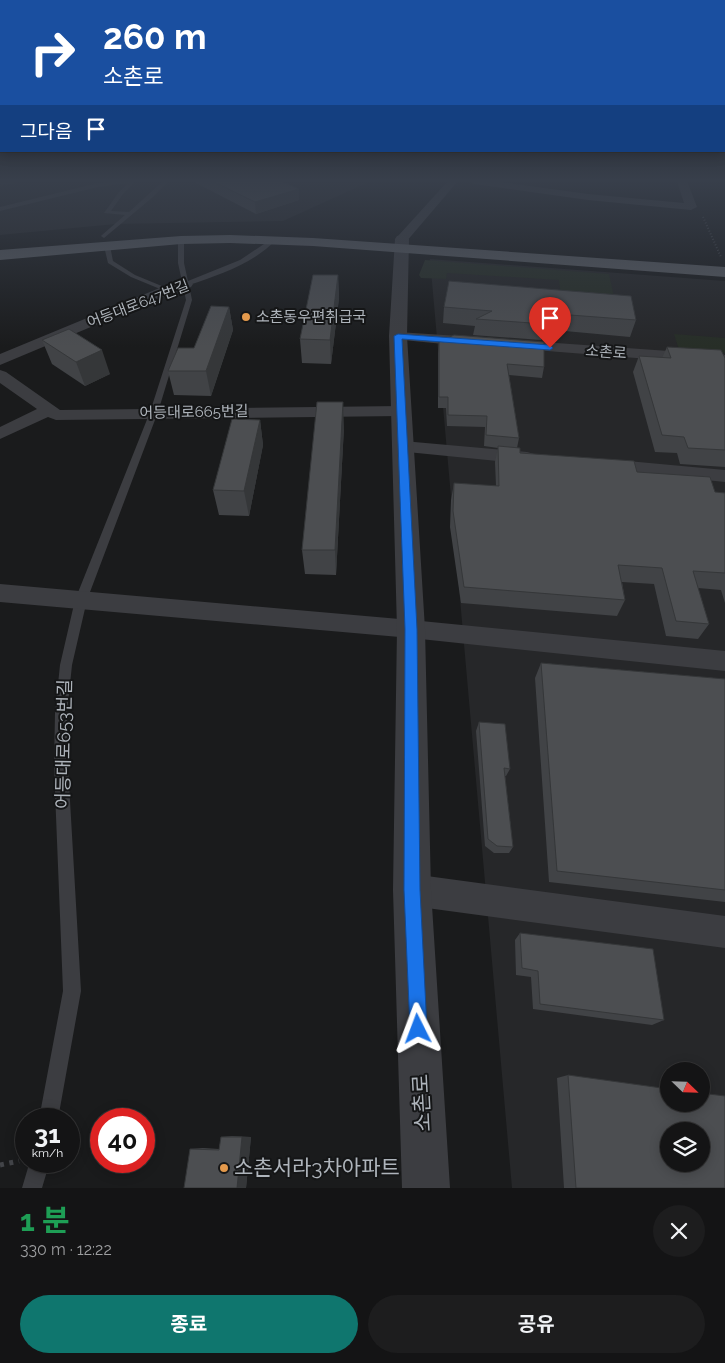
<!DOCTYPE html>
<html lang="ko">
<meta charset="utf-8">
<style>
:root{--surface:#141415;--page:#1d1d1e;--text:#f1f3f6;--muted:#9d9ea0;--line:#333334;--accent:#0f766e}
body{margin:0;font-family:Raleway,"Noto Sans KR",sans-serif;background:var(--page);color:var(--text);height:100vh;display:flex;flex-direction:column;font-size:19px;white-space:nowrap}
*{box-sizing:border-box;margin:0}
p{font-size:16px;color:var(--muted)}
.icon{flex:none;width:28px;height:28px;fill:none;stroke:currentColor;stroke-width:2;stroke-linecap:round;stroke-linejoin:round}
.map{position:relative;height:1188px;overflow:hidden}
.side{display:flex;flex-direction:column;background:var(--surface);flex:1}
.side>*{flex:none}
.guide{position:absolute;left:0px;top:0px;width:725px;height:152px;box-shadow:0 2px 12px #0003,0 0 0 1px var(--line);background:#1a4fa0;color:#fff;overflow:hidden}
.needle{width:32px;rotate:113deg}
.controls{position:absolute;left:660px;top:1062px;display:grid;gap:10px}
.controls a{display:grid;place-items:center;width:50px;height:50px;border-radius:50%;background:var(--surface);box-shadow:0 2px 12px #0003,0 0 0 1px var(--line);font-size:25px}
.speed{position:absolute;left:15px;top:1108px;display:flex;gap:10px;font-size:25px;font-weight:700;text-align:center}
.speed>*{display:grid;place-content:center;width:65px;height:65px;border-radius:50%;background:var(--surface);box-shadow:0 2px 12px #0003,0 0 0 1px var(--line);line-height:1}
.speed small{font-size:12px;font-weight:400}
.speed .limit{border:8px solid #d22;background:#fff;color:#111}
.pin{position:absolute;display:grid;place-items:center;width:42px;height:42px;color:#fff;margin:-51px -21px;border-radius:50% 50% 50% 0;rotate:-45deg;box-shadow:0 0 5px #0007}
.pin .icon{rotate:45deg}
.me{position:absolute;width:55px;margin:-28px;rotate:357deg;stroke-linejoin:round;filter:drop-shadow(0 0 4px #0008)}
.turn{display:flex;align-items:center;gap:18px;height:105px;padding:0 20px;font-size:22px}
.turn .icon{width:65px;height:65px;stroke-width:2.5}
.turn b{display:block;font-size:35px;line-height:42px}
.then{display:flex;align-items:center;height:48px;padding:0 20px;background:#0003;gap:10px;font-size:19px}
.round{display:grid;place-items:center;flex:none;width:52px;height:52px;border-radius:26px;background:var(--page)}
.summary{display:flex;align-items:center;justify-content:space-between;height:85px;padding:0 20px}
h1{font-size:30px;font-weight:700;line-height:38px;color:#1e9e55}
.button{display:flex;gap:10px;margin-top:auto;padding:10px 20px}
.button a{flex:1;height:58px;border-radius:30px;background:var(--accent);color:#fff;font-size:20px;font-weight:700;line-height:58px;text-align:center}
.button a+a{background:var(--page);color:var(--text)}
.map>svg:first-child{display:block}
.built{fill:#262729;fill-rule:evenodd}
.green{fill:#272e27}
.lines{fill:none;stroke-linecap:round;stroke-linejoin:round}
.path-far1{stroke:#424448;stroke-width:2;stroke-dasharray:1 2;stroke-linecap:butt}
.path{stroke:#424448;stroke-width:5;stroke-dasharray:4 5.5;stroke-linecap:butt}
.service{fill:#3c3d41;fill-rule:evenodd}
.minor{fill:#3c3d41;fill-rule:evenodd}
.tertiary{fill:#3c3d41;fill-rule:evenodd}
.primary{fill:#585b60;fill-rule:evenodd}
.wall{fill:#414346}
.shaded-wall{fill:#353739}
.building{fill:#4c4e51;stroke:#353739;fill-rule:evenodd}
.route{fill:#1a73e8;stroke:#114b97}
.poi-dot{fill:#e3994c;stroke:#151617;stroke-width:2}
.labels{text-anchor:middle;stroke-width:4;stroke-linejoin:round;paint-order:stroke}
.far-street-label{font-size:15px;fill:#aeb4bb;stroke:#151617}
.far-poi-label{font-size:15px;fill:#aeb4bb;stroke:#151617;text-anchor:start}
.street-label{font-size:18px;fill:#aeb4bb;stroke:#151617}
.near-street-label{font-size:21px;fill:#aeb4bb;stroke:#151617}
.near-poi-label{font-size:21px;fill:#aeb4bb;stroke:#151617;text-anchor:start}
</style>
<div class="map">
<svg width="725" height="1188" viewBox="0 0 725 1188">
<rect width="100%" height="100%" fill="#1a1b1c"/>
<path class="built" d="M0,181h371l-88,40 -167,3 -116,11z
M430,259l295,22v907h-213zM669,1071h32v33h-32zM669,1131h32v33h-32z"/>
<path class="green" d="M425,260l184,14 6,27 -54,-4 -2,-17 -112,-7 -1,6 -25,-1 -2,-3z
M674,334l51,4v15l-46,-3z"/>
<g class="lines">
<path class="path-far1" d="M703,217l18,40"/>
<path class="path" d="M0,1165l19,-4"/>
<path class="service" d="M122,181h14l-13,13 -12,17 18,1 34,-31h6l-16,16 -49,41 -3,-2 1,-1 23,-20 -21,-2 15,-21 9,-9 -30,4 -98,24v-4l98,-24z
M181,238l3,2v23l4,18 52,-21 30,-20 5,1c-23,23 -56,34 -86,44l3,15 -34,112 -71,188 -15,65 -5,48 1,53 13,225 -23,128h-19l24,-128 -9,-225 1,-53 5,-48 15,-65 75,-188 36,-112 -8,-37v-23z
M107,244l3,2 3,15 22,14 34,14v2h-4l-34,-14 -23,-14 -4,-17z
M30,1161h20l-8,27h-20z"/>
<path class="minor" d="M448,181h10l-52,61h-8l-2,-3 2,-3z
M469,181h24l95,13 96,9 -7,-22h10l10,26 -6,3 -103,-10 -114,-16z
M186,280l7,4 -2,3 -19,6 -172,72v-11l162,-67z
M398,332l76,5 5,2 3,3 -3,3 -5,2 -81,-8 -2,-3 2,-3z
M514,340l211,15v10l-216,-17 -3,-3 3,-3z
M0,370l6,2 54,38 341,-4 6,1 3,4 -3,4 -6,1 -345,4 -8,-3 -48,22v-12l37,-18 -37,-26z
M403,441l124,11 7,2 2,4 -2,4 -7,2 -130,-13 -3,-4 3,-4z
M606,459l119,11v12l-126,-13 -2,-4 2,-4z
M0,584l411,36 314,31v20l-314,-33 -411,-36z
M412,874l313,42v32l-313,-42 -11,-5 -5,-11 5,-11z"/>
<path class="tertiary" d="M402,235l5,1 2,3 -2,97 18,293 6,261 19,298h-48l-9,-298 4,-261 -8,-293 6,-97 2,-3z"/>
<path class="primary" d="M230,235l83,3 412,29v10l-412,-31 -83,-3 -49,1 -181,16v-10l181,-14z"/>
</g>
<path class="wall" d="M193,181h88l18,8v11l-43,14 -62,-32z
M338,275l1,23 -8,66 -29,-1 -2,-24z
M449,281l187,39 -6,17 -76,-7 -1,2h-10l-2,8 -68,-5 2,-9 -32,-3 1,-16z
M229,307l4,23 -22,66 -37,-1 -6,-24 26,-23z
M42,340l68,34 -25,12 -33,-22z
M439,342l105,25 -2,11 -33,-3 10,63 -2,10 3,5 117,19 78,20 10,1v110l-4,-13 -23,-2 11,36 -11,15 -32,-3 -12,-52 -32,-2 3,18 -8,16 -156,-13 -11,-76 1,-27 3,-17 42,3 -1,-24 3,-14 -14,-2 1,-19 -38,-1 -1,-18h-8v-55z
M667,347l58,11v109l-45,-3 -3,-11 -22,-1 -22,-80 6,-16 23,2z
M260,420l3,25 -14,71 -30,-1 -6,-25z
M344,427l-8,148 -31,-1 -3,-24z
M541,663l184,16v223l-176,-20 -14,-204z
M479,722l31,47 -4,7h-1l8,71 -4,6h-15l-9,-7 -9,-115z
M520,933l144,87 -12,5 -119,-16 -2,-32 -15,-2 -1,-35z
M568,1075l157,113h-161l-7,-110z
M232,1136l19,1 -5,51 -56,-39 13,-1 16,1 2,-12z"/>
<path class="shaded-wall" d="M0,181h25l-25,5z
M299,189v11l-43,14 -1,-12z
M338,275l1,23 -8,66 -1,-24z
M229,307l4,23 -22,66 -5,-25z
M102,350l8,24 -25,12 -9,-24z
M343,402l1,25 -8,148 -1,-25z
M260,420l3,25 -14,71 -5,-25z
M242,1137h9l-5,51h-9z"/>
<path class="building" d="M212,181h69l18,8 -44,13z
M313,275h25l-8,65 -30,-1z
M449,281l182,15 5,24 -79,-6v2l-12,-1v9l-69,-5 16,-8 -48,-4z
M211,306l18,1 -23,64h-38l10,-23h16z
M69,329l33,21 -26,12 -34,-22z
M454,335l90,7v25l-37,-3 12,74 -33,-3 1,-19 -39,-1v-18h-9v-55z
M667,347l54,3 4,8v92l-37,-2 -4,-11 -22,-2 -23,-79 32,2z
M317,402h26l-8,148h-33z
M232,419l28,1 -16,71 -31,-1z
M498,446l22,2v5l114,8 3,11 73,5 5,15 10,1v80l-32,-2 16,53 -33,-3 -14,-53 -44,-3 7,35 -161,-13 -11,-76 1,-28 45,3z
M541,663l184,16v211l-168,-19z
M479,722l26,2 5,45 -6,-1 9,79 -16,-1 -9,-7z
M520,933l133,16 11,71 -124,-16 -2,-33 -16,-3z
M568,1075l101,14v15h32v-11l24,3v92h-149zM669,1131h32v33h-32z
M221,1137h21l-5,51h-53l6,-39 29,1z"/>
<linearGradient id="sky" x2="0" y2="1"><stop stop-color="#0e0f0f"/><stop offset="0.52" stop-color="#383f4b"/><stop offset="1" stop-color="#383f4b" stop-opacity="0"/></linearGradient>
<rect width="725" height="347" fill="url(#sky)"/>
<path class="route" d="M398,334l152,11 3,3 -3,2 -148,-11 15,290 3,261 7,139 -2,7 -7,2 -6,-2 -2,-7 -6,-139 1,-261 -11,-293z"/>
<g class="poi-dot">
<circle cx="246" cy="317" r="5"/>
<circle cx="224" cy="1168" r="5"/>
</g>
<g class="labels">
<g class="far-street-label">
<text transform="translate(138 304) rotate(-21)" y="5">어등대로647번길</text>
<text transform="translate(606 352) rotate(4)" y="5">소촌로</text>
<text transform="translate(194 412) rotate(-1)" y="5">어등대로665번길</text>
</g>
<g class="far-poi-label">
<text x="256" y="322">소촌동우편취급국</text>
</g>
<g class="street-label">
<text transform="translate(64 744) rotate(-89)" y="6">어등대로653번길</text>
</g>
<g class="near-street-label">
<text transform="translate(422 1103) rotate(-93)" y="7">소촌로</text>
</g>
<g class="near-poi-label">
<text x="234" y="1175">소촌서라3차아파트</text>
</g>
</g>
</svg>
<div class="controls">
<a><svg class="needle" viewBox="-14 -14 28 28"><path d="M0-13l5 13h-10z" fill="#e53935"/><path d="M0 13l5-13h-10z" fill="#9d9ea0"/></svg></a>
<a><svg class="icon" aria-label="layers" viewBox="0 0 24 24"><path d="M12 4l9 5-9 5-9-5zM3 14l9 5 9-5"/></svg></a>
</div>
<div class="speed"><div>31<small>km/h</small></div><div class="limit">40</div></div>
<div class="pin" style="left:550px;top:348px;background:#d93025"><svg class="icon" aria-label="arrive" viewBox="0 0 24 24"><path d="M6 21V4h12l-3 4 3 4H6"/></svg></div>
<svg class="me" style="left:418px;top:1029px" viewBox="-20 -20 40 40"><path d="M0-17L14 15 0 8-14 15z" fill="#1a73e8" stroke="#fff" stroke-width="4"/></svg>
<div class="guide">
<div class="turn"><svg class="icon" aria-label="right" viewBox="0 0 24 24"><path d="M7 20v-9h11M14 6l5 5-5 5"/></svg><div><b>260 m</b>소촌로</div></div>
<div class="then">그다음<svg class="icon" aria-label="arrive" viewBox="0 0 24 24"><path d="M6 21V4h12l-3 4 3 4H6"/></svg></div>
</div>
</div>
<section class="side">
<div class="summary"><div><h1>1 분</h1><p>330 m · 12:22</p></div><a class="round"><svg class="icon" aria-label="close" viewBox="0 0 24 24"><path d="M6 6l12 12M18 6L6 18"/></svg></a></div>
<div class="button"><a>종료</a><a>공유</a></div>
</section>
